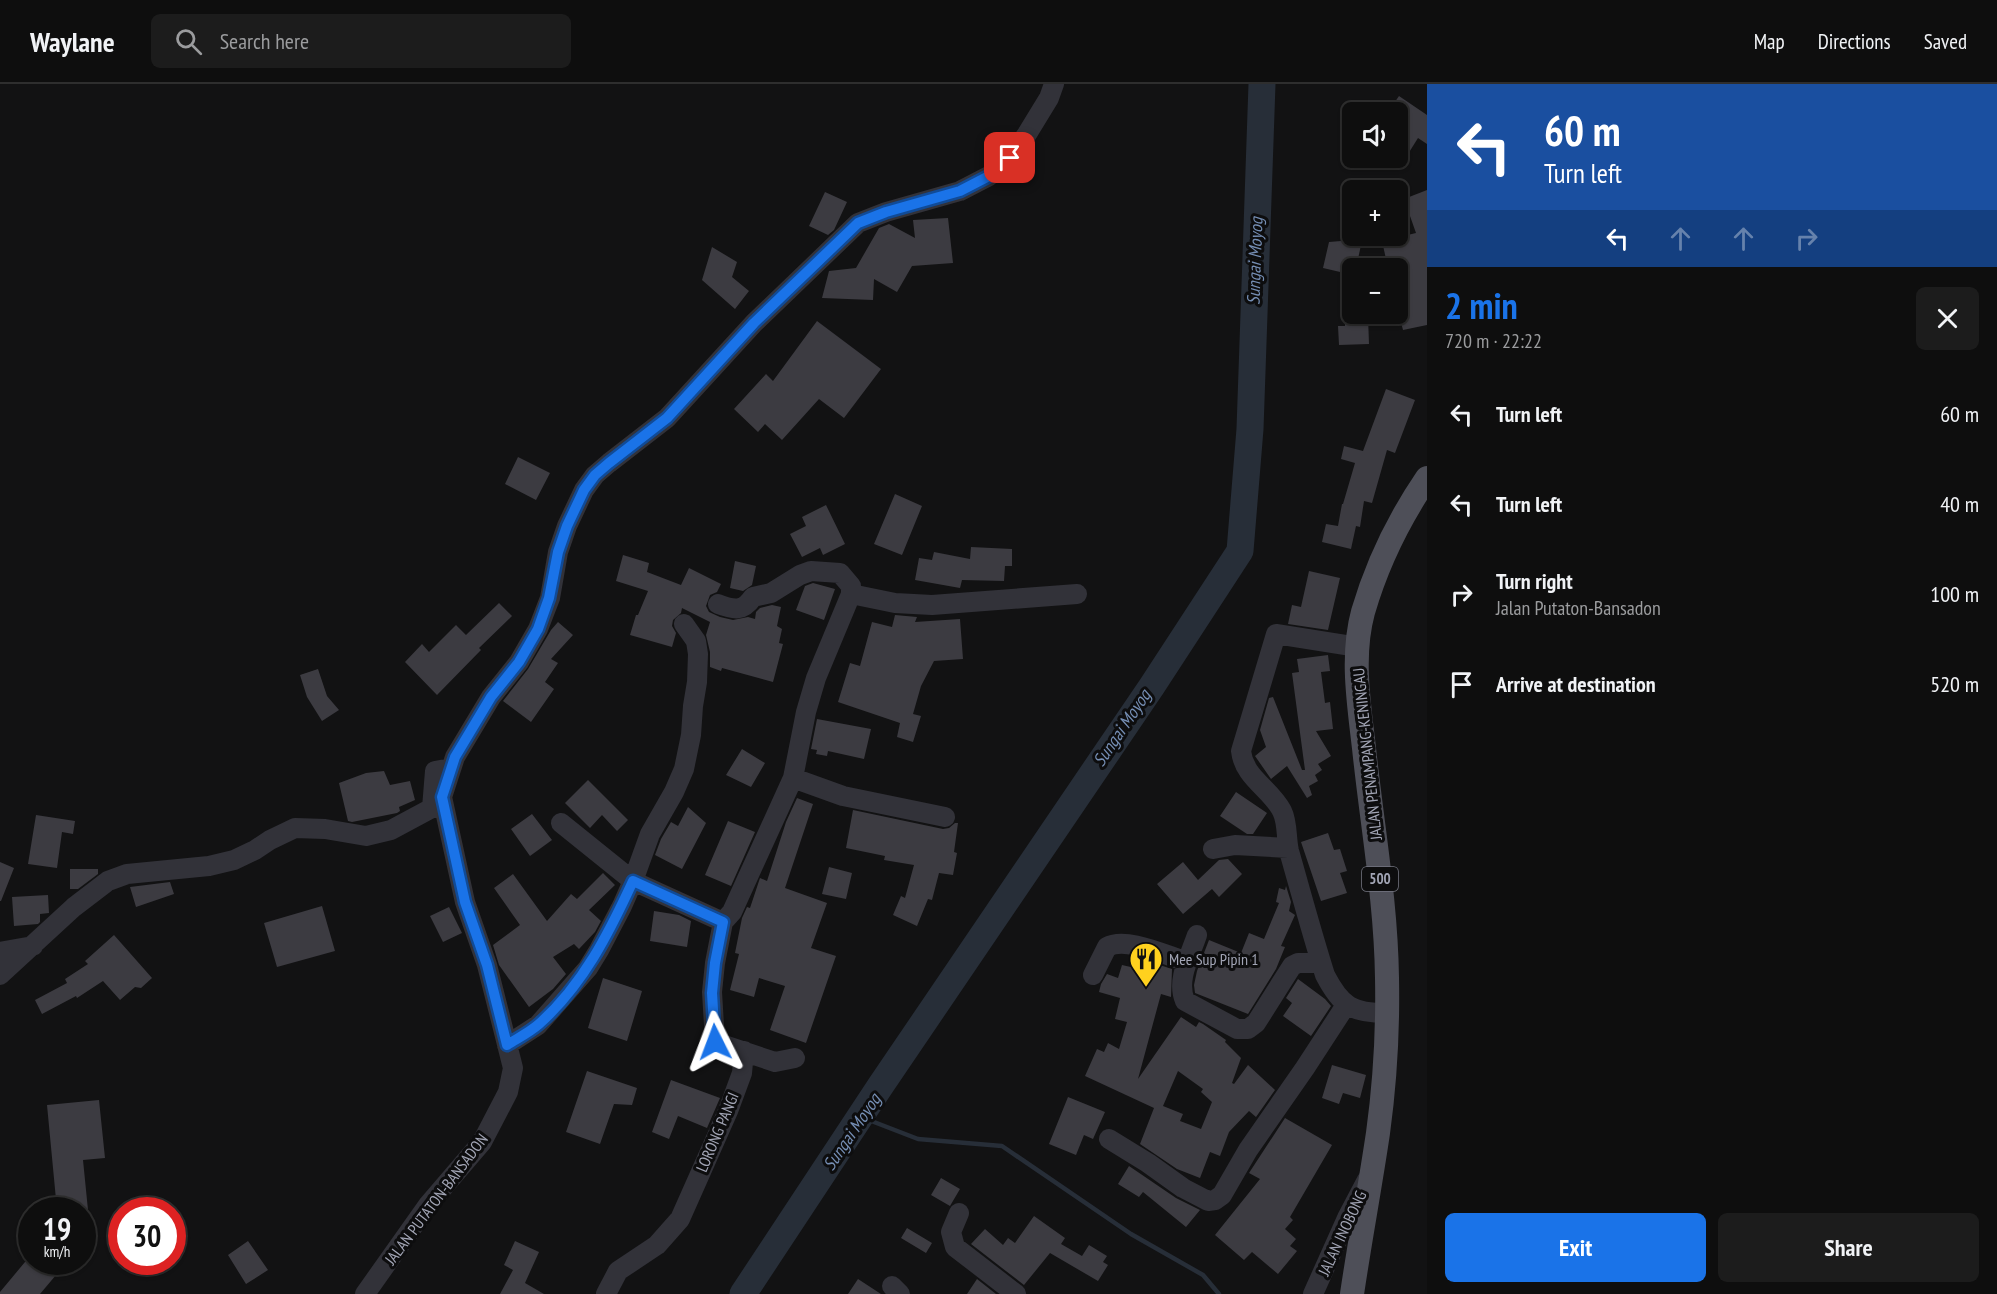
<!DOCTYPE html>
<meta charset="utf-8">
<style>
:root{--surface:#0e0e0e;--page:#1c1c1c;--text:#f1f3f6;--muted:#9b9c9e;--line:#2e2e2e;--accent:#1a73e8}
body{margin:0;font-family:"PT Sans Narrow",sans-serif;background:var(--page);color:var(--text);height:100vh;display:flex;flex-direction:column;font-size:22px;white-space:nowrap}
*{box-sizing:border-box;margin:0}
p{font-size:20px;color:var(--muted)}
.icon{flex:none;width:33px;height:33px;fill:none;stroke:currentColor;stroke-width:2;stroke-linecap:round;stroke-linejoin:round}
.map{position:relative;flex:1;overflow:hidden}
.side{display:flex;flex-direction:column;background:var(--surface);width:570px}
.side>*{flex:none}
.guide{background:#1a4fa0;color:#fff;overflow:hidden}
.controls{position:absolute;left:1342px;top:18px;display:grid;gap:12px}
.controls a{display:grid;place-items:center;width:66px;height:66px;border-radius:9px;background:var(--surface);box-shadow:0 2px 4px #0004,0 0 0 2px var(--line);font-size:30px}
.speed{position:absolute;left:18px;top:1113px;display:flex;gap:12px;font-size:30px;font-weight:700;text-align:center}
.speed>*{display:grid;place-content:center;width:78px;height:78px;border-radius:50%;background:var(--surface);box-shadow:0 2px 4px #0004,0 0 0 2px var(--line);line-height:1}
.speed small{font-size:15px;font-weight:400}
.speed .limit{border:9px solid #d22;background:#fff;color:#111}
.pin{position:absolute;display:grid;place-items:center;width:51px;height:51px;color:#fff;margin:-26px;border-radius:12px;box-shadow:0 3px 9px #0006}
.me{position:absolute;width:66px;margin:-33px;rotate:357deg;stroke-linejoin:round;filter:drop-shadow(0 0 4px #0008)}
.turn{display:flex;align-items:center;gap:21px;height:126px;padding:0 18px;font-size:27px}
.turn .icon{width:78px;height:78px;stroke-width:2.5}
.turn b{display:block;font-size:42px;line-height:51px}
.lanes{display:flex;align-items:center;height:57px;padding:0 18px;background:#0003;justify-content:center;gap:30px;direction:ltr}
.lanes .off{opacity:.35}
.round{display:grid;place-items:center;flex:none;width:63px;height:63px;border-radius:9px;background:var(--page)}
.headline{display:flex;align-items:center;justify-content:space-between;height:102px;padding:0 18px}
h1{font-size:36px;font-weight:600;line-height:45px;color:var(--accent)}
.primary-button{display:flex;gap:12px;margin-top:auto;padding:12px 18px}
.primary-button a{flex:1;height:69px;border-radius:9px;background:var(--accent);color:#fff;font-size:24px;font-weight:600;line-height:69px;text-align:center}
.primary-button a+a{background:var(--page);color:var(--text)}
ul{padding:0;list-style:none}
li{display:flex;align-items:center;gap:18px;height:90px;padding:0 18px}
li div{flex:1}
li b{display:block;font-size:22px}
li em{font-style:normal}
header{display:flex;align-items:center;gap:36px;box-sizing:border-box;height:84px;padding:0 30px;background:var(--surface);border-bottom:2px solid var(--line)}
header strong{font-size:28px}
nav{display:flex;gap:33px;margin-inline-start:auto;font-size:21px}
.search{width:420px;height:54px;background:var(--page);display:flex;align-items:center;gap:15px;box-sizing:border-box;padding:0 21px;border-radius:9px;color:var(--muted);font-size:22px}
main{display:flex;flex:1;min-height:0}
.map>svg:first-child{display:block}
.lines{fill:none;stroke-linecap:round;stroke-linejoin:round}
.stream{stroke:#272e38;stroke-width:4.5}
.river{stroke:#272e38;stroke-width:27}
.building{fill:#3c3b41;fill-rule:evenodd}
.minor{stroke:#323239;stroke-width:20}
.major{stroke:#4e4f58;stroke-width:24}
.route-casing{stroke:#114b97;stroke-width:15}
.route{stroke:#1a73e8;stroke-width:10}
.labels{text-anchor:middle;stroke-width:6;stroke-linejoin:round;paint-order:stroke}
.shield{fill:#0d0d0e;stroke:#757783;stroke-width:1.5}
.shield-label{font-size:15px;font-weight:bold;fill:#a2a5b5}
.street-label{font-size:16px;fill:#a2a5b5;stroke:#0d0d0e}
.poi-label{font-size:16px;fill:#a2a5b5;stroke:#0d0d0e;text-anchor:start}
.water-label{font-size:18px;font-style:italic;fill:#758eb4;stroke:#0d0d0e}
</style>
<header>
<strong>Waylane</strong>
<div class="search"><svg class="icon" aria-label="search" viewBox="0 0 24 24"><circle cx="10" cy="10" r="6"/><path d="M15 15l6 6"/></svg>Search here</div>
<nav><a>Map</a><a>Directions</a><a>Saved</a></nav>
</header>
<main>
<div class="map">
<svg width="1427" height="1210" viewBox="0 0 1427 1210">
<rect width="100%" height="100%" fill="#121213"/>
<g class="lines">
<path class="stream" d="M861,1033l57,22 84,7 129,88 72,41 16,19"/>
<path class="river" d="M743,1210l138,-209 271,-399 88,-135 10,-122 12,-345"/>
</g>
<path class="building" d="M1399,12l28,19v29l-9,-6 -20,32v-58h-10z
M1427,106v135l-24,5 -5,-19v-43h-10l-6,-27 34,-8 -12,-34z
M825,108l22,10 -13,28 -6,5 -19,-9z
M1347,124l6,1v27h10l-7,32h-3v7l-30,-7 6,-26 12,-1z
M948,134l5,45 -41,3 -15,26 -23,-13 -1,21 -51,-2 7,-27 27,-3 23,-40 10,-4 26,14 -2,-18z
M712,163l25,15 -5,15 17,14 -14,18 -33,-29z
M1368,232l1,28 -30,1 -1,-19h7v-9z
M817,237l64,48 -37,49 -25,-19 -37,41 -17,-16 -7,8 -24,-23 32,-35 7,7z
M1386,305l29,11 -20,53 -8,-3 -15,53 -8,-2 -4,26 -4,-1 -5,23 -29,-7 4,-18 12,2 4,-22h1l12,-41 -14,-4 3,-13 19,5z
M518,373l32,16 -14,27 -31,-16z
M895,410l27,12 -20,49 -28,-11z
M826,421l19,39 -22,11 -3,-7 -18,9 -12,-23 16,-8 -4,-9z
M971,463l41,2v17h-7l-1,15 -42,-1 -2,8 -45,-8 4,-22 13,2 2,-8 36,7z
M623,471l26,8 -2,9 34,13 8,-17 32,16 -4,8 -7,3 -4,11 3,6 11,5 13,3 15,-3 7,2 1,-7 4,-4 12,-3 9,2 -4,19 5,3 -3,14 4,1 -10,38 -51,-14 -1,3 -11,-4v-15l-4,-17 4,-13 -28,-14 -1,5 -8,7 -1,6 4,7 -4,14 -42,-12 6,-20h2l10,-24 -32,-10z
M735,477l21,5 -4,19 -9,6 -13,-3z
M1309,487l31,7 -12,52 -40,-6 4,-19 9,2z
M813,499l22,6 -11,31 -28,-10 9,-24z
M499,519l13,13 -33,32 2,2 -44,45 -32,-33 17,-18 7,8 27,-27 10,10z
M895,531l22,2 -2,5 45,-3 3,40 -29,2 -13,25 -8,28 8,2 -8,26 -16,-5 3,-14 -62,-21 12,-39 10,3 12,-44 20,5z
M558,538l15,13 -22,24 7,4 -13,19 9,7 -23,33 -28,-21 25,-32 23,-39z
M1328,571l2,16 -9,1 4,31 5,-1 3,27 -17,2 15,25 -13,8 4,6 -7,5 3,6 -9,5 3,9 -5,3 -20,-32 -16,13 -16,-23 11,-9 -6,-17 9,-32 4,-1 29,73h3l-13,-97 7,-1 -2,-13z
M318,585l9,27 12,14 -17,11 -15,-24 -7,-22z
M817,635l54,10 -7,30 -36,-8 -1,5 -11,-2 1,-4 -6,-1z
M742,665l23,14 -14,24 -25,-12z
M384,687l6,14 20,-4 5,19 -16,7 1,4 -3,2 -45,9 -4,-1 -9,-38 27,-10z
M588,696l40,40 -11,11 -15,-16 -12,13 -25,-25z
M1236,708l31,21 -14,21h-6l-27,-18z
M797,714l16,6 -28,84 42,15 -16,45 25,8 -30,87 -36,-13 15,-44 -26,-8 -5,19 -24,-7 9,-36 -4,-1 7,-35 5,-11 3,1 10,-30 7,3 19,-59z
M688,723l18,16 -24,46 -27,-14 6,-16 10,-17 7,4z
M853,726l90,19 6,-1 6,-5h3l-4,29 3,1 -4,22 -14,-2 -7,27 -4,-1 -11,27 -24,-11 8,-19 4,2 9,-33 -30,-5 1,-4 -39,-8z
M532,730l20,26 -22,16 -19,-27z
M36,731l39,6 -2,13 -11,-2 -5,36 -29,-4z
M728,737l27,11 -24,54 -26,-11z
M1328,749l6,17 6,-1 7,22 -7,2 7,20 -26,8 -20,-59z
M1228,775l14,15 -23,23 -7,-8 -29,25 -26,-30 26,-22 15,18 21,-20z
M0,778l14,6 -13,33h-1z
M829,783l23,6 -6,26 -24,-5z
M70,785h28v5l-20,15h-8z
M603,789l12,12 -26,25 12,11 -6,11 -16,17 -5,-5 -21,13 13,17 -13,15 -24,18 -30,-42 -6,-20 27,-20 -26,-37 19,-14 34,47 24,-27 6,5z
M170,798l4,12 -38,13 -6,-20z
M1286,802l5,16 -2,9 6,4 -14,31 4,1 -9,22 -28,45 -53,-21 -1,-8 3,-14 12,-31 32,13 8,-20 15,6 15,-36 -3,-1 3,-14 6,2z
M48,811l1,18 -9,1v8l-2,2 -24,2 -2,-29z
M322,822l13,45 -58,16 -13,-44z
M449,823l13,26 -19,9 -13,-26z
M654,827l25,4 12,6 -4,26 -37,-6z
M114,851l38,43 -11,10 -6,-1 -15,13 -17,-19 -26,17 -1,-2 -34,18 -7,-14 32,-17 -2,-4 23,-15 -3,-3z
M1138,874l34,11 -1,28 -10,-3 -23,85 43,-62 15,10 3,-5 4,2 23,16 -1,2 16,16 -9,25 2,1 14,-19 27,25 -19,27 -7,-6 -20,21 -9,24 -10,-4 -10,26 -23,-9 -37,-25 14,-36 -69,-32 12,-27 7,3 4,-9 11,6 8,-27 -12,-3 5,-21 -21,-6 2,-8 6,-10 11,4 4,-13 13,3zM1178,987l25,18 -2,3 11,10 -11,27 -21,-8 3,-7 -20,-8z
M603,894l39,13 -15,50 -39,-13z
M1298,895l27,20 6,7 -20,30 -28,-20 9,-13 -6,-5z
M1332,981l34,10 -6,23 -17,-5 -4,11 -17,-6z
M587,987l50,17 -5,17 -18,-1 -14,40 -34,-12z
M671,996l49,18 -13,30 -29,-12 -9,23 -17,-7z
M1068,1013l37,15 -12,27 -9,-4 -8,20 -27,-11z
M99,1016l6,58 -22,2 5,50h-31l-10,-105z
M1285,1034l47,27 -42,72 3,3 -8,9 11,10 -6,7 7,5 -19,23 -26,-22 -8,8 -29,-25 45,-56 -11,-6z
M1129,1082l47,32 24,12 -14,17 -43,-35 -4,5 -21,-13z
M941,1094l19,11 -10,17 -19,-11z
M1034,1132l31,22 -4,6 21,12 7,-11 18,11 -4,6 5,3 -10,16 -48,-28 -26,32 -53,-41 14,-15 18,16 5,-7 7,5z
M907,1144l25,15 -6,10 -25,-15z
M248,1157l20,29 -22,14 -18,-29z
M515,1157l24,11 -14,31 19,11h-44l13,-24 -9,-5z
M25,1178h42l-27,32h-40v-2z
M858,1195l23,15h-33z
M977,1195l19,15h-29z"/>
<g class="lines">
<path class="minor" d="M718,520c16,6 25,8 35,-7l18,-4 29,-18 11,-4 29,2 11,13v8
M1358,563l-82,-13 -35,117c3,27 30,38 41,60 6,12 4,28 7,40 12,42 23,83 36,124 16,31 27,38 61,38
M793,694l50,18 102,21
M561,739l72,58 90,41
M1213,765l22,-4 53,3
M723,838l9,-10 61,-134 13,-66 10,-34 35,-84 44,9 37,2 145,-11
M723,838l-8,41 -3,29 3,50 60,20 20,-4
M1197,851c-7,21 -21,45 -12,66l52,28h11l8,-6 36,-57 6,-3h23
M0,868l33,-6
M0,891l74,-68 34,-26 19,-7 82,-8 25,-6 21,-10 15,-10 25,-12 30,1 41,7 25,-6 41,-22 3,-37 16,-3
M1093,891l14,-28c19,-11 60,9 81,15
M507,961l31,-20 50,-57 11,-18 23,-44 11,-25 17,-47 24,-42 10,-23 7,-34 2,-29 4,-24 1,-28 -2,-13 -12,-17
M1109,1055l39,24 35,25 25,13 7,-1 7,-5 26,-45 57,-82 41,-63
M959,1129l-8,19 4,15 61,47
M892,1202l8,8
M365,1210l63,-89 54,-63 26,-50 5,-24 -26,-103 -22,-63 -23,-105 13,-40 36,-60 28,-35 19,-33 12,-31 8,-46 9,-26 17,-36 11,-15 14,-12 58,-45 87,-95 104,-100 28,-11 74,-21 29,-15 21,-18 17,-24 22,-36 5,-14
M606,1210l12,-23 39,-26 23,-26 48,-108 14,-38 2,-22
M1313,1210l34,-76 20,-38"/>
<path class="major" d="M1352,1210c8,-54 18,-107 26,-161 7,-51 10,-104 9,-155 -1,-77 -15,-153 -23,-230 -5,-44 -13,-92 -1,-136 14,-48 36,-93 64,-134"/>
</g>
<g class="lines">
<g class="route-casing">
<path id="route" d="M715,958l-3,-49 3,-30 8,-41 -90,-41c-24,52 -50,104 -94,143 -9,8 -21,14 -32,21l-20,-80 -22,-63 -23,-105 13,-40 36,-60 28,-35 19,-33 11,-31 9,-46 9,-26 17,-36 11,-15 14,-12 58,-45 87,-95 104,-100 28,-11 74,-21 29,-15 21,-18"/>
</g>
<use href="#route" class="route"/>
</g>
<defs>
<g id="restaurant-pin" transform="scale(1.725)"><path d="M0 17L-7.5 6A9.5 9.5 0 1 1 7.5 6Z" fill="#ffd11e" stroke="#0d0d0e"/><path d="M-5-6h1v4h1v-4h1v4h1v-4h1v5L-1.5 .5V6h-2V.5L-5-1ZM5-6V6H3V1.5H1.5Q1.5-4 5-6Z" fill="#111"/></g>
</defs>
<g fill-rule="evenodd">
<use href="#restaurant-pin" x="1146" y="875"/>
</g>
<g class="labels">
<rect class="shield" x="1362" y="783" width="36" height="24" rx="4.5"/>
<g class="shield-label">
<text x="1380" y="800">500</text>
</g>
<g class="street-label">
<text transform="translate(1367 670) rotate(-96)" y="6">JALAN PENAMPANG-KENINGAU</text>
<text transform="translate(717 1048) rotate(-67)" y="6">LORONG PANGI</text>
<text transform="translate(436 1115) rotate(-53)" y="6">JALAN PUTATON-BANSADON</text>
<text transform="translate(1342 1149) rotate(-65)" y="6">JALAN INOBONG</text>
</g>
<g class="poi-label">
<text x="1169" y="881">Mee Sup Pipin 1</text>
</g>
<g class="water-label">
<text transform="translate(1255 177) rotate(-88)" y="6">Sungai Moyog</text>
<text transform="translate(1122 644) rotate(-56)" y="6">Sungai Moyog</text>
<text transform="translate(852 1048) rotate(-56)" y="6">Sungai Moyog</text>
</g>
</g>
</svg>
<div class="controls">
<a><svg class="icon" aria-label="sound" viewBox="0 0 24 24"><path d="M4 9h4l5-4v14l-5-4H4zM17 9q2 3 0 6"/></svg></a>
<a>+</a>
<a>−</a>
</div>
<div class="speed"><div>19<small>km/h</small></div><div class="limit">30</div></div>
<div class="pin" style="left:1010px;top:74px;background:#d93025"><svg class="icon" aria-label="arrive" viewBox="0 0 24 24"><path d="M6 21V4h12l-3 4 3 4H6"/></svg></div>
<svg class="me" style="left:715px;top:958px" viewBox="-20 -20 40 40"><path d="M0-17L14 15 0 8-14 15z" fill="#1a73e8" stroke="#fff" stroke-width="4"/></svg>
</div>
<section class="side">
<div class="guide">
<div class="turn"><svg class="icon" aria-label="left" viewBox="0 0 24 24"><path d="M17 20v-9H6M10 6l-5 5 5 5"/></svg><div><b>60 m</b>Turn left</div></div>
<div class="lanes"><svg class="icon" aria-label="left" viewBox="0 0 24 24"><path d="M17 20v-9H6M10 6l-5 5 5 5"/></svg><svg class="icon off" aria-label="ahead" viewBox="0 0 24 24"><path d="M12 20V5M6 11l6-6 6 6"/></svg><svg class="icon off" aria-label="ahead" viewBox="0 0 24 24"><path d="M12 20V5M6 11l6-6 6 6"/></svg><svg class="icon off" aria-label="right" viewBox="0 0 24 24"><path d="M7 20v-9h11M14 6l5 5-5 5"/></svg></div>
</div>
<div class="headline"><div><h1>2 min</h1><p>720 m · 22:22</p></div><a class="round"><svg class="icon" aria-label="close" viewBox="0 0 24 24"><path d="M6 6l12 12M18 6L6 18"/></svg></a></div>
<ul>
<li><svg class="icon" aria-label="left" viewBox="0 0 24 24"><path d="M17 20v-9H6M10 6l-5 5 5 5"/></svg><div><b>Turn left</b></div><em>60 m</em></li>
<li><svg class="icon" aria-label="left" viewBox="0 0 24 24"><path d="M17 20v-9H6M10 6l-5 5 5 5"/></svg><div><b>Turn left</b></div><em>40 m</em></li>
<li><svg class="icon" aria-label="right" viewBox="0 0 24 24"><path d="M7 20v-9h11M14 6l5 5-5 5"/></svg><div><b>Turn right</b><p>Jalan Putaton-Bansadon</p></div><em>100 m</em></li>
<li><svg class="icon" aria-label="arrive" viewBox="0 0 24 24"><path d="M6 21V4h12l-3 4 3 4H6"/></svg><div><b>Arrive at destination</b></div><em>520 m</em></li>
</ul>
<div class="primary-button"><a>Exit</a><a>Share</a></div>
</section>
</main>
